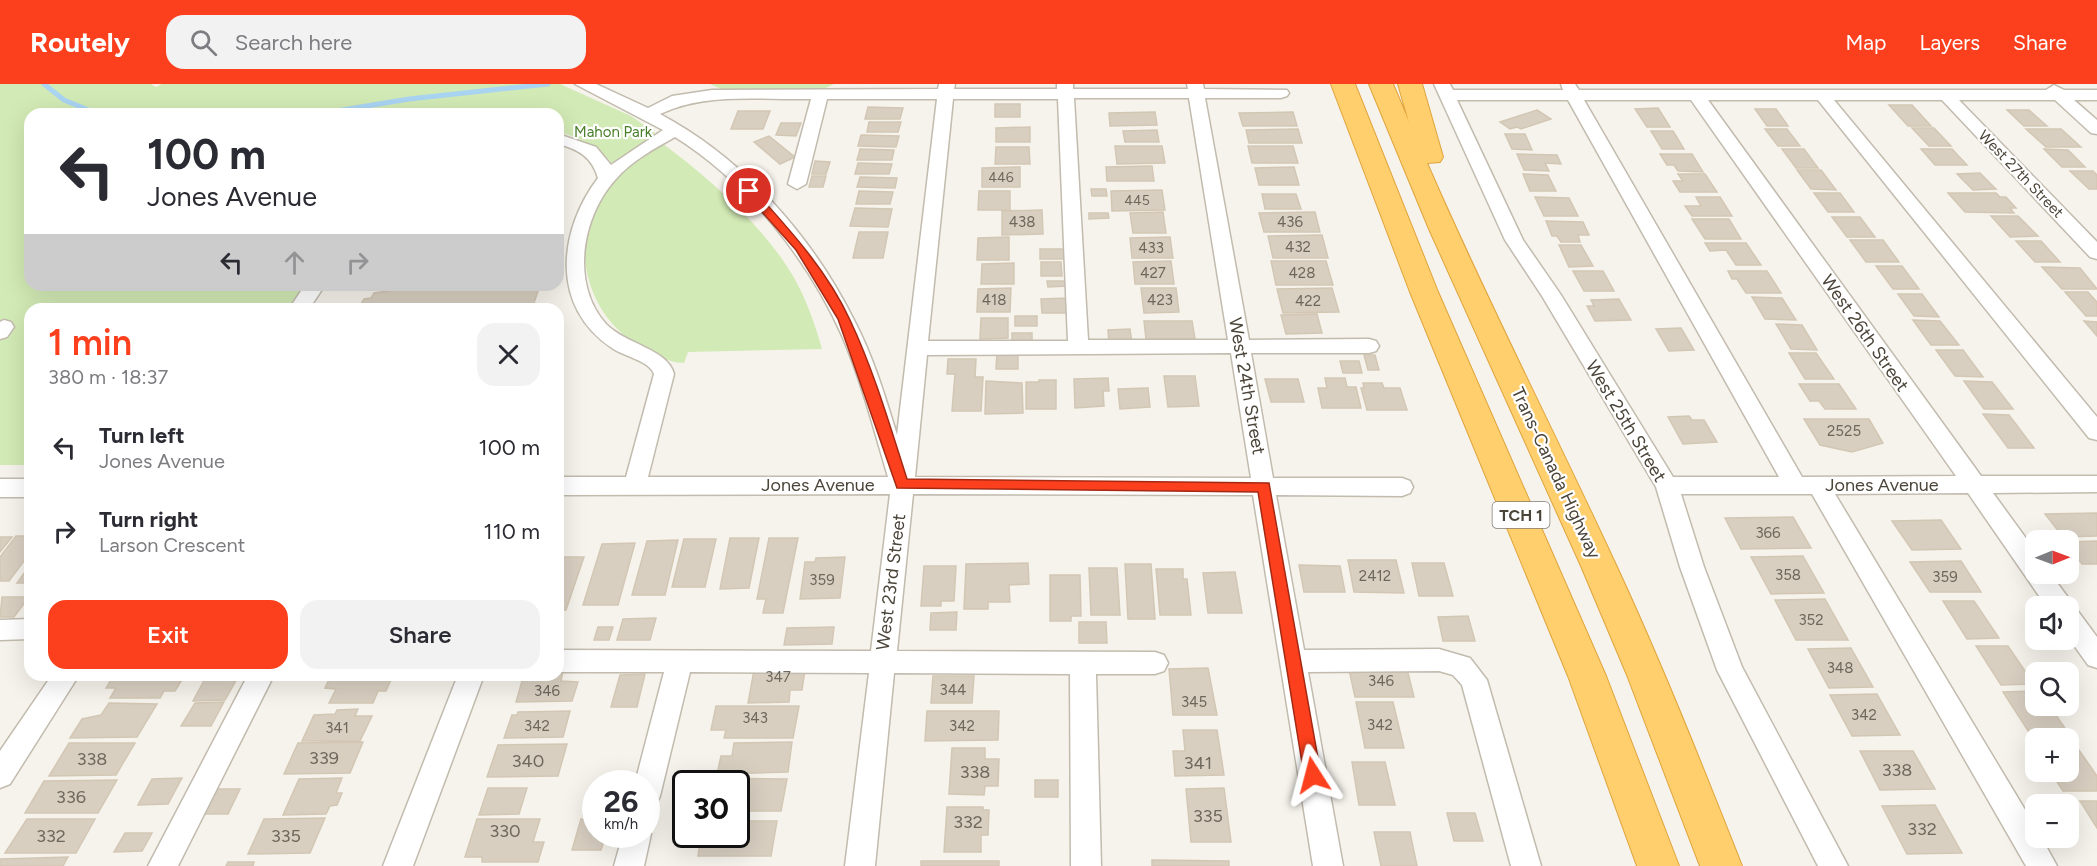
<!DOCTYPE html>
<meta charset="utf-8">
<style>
:root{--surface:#fff;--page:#f2f2f3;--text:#2b2b33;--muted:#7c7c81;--accent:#fc3f1d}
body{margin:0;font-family:Figtree,sans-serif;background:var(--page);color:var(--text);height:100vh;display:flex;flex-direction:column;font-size:22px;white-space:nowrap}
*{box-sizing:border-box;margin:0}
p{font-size:20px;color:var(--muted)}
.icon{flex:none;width:33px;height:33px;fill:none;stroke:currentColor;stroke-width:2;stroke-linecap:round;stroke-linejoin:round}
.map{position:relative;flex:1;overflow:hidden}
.drawer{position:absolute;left:24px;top:219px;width:540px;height:378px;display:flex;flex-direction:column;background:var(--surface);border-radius:18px;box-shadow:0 6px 24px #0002}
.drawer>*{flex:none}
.banner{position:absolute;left:24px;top:24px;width:540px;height:183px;border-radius:18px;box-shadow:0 6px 24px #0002;background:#fff;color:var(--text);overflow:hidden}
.needle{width:39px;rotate:89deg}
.buttons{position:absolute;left:2025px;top:446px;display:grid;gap:12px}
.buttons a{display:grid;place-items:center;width:54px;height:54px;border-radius:12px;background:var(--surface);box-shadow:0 6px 24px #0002;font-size:30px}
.speed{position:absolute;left:582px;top:686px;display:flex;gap:12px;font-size:30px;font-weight:700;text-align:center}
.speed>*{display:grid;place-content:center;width:78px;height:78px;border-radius:50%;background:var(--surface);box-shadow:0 6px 24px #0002;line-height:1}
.speed small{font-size:15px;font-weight:400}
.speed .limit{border:3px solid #111;border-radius:9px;background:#fff;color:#111}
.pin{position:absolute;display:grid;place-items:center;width:51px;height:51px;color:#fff;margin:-26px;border:3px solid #fff;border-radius:50%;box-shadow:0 2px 6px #0007}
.me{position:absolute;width:66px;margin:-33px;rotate:351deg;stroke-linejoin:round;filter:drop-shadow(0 0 4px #0008)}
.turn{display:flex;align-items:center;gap:21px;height:126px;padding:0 24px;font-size:27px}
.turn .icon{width:78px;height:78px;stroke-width:2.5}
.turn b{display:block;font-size:42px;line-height:51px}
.lanes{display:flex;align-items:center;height:57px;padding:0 24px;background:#0003;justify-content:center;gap:30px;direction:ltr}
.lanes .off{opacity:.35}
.round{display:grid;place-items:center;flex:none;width:63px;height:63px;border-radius:18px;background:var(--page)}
.head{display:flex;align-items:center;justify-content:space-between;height:102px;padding:0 24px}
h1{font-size:36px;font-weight:600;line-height:45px;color:var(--accent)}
.button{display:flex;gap:12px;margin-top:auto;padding:12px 24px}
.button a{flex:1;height:69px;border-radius:18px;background:var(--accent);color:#fff;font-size:24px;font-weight:600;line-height:69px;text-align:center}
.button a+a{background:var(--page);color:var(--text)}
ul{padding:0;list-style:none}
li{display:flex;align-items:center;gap:18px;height:84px;padding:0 24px}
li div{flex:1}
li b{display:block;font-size:22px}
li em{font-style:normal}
header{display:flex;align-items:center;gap:36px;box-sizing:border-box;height:84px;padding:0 30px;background:var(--accent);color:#fff}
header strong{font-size:28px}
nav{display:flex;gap:33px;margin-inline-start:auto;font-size:21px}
.search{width:420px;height:54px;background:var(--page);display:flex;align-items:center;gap:15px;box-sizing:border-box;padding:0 21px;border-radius:18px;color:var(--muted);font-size:22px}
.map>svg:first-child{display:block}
.green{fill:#d2eab5}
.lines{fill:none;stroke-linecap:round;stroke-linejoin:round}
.stream{stroke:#a9d4f2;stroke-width:5}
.building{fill:#d8cfc1;stroke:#d3c7b4;stroke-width:1.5}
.minor-casing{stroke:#c2bbae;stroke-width:3}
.highway-casing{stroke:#e0a43c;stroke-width:2}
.minor{fill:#fff;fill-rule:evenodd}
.highway{fill:#ffcf6e;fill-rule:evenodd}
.route{fill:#fc3f1d;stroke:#a42913;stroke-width:1.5}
.labels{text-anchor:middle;stroke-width:4.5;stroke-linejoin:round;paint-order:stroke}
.far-number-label{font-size:14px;fill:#6e675b}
.far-park-label{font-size:15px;fill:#4a7f2a;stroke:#fff}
.far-street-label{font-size:15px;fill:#4b4439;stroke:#fff}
.number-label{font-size:15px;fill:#6e675b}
.shield{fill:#fff;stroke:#817c74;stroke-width:1.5}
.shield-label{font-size:16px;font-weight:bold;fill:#4b4439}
.street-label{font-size:18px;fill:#4b4439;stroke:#fff}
.near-number-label{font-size:18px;fill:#6e675b}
</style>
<header>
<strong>Routely</strong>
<div class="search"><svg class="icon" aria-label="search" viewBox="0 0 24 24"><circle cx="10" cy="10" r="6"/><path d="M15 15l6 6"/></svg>Search here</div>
<nav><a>Map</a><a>Layers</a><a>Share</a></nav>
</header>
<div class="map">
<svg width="2097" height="782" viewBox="0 0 2097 782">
<rect width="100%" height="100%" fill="#f6f3ec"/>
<path class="green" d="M0,0h151l5,3 6,-3h398l71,32 24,17 -2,4 -41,26c-13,-14 -34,-28 -54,-30v-19h-528v171h275l-16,24h-259v156h-30z
M710,0h124l-10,5h-103z
M659,57c47,34 104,84 134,135 13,22 22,48 29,73l-134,3 -4,11c-18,0 -33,-12 -49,-21 -17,-9 -31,-26 -39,-43 -32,-68 10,-120 63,-158z"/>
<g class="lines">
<path class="stream" d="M44,0l20,16 34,14
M318,30l91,-15 139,-15"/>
</g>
<path class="building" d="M995,20h25v13h-25z
M1889,21h23l19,21h-23z
M868,23l35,1 -3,11h-35z
M1658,24l12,19h-23l-12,-18z
M1755,25h21l12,17h-21z
M1537,26l14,9 -30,10 -4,-2 -7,2 -10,-7z
M2007,26h22l18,16h-23z
M738,27h32l-7,18h-32z
M1155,28l2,13 -47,1 -1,-13z
M1293,28l4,14h-54l-4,-13z
M869,38h32l-3,10h-31z
M781,39h20l-5,13 -20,-1z
M1030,43v15h-34v-14z
M1912,44h22l17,18h-22z
M1298,45l4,14h-53l-3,-13z
M1765,45h22l13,17h-22z
M2026,45h35l20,18h-35z
M1157,46l2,12h-34l-2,-11z
M1651,47h22l11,18h-22z
M1505,50h20l7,16 -20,-1z
M861,51l38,1 -3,11 -38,-1z
M769,52l26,21 -15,7 -26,-22z
M1115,62h47l3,17 -48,1z
M1248,62h45l5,17h-46z
M996,63h33l1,17h-35z
M860,65l34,1 -2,10h-35z
M1782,65h22l14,19h-22z
M1921,65h31l15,16h-32z
M2044,65l24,1 17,17h-23z
M1517,70l40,1 4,9 -16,-1 4,8 -25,-1z
M1660,70h32l11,18 -25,-1 -4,-6h-7z
M815,77l15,1 -4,12h-14z
M858,79l34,1 -3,10h-34z
M1152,82l2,15h-47l-1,-14z
M1020,83v20h-38v-19z
M1294,83l5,18h-40l-4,-17z
M1797,86h24l15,20 -25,-1z
M2070,87h23l4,4v14h-8z
M1980,89l16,16 -23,1 -16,-16z
M1523,90l25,1 8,16h-26z
M1678,90h27l12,18h-37l-7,-11h10z
M812,92h14l-3,11h-14z
M860,93l37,1 -2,10 -38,-1z
M1091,105h15l1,7h-15z
M1162,106l3,20 -53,1 -1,-20z
M859,107l34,1 -3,12h-34z
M979,107h31v19h-32z
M1814,109h26l14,19h-26z
M1948,109h48l4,4h6l10,11h-6l4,5 -49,-1z
M1262,110h34l5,15h-36z
M1535,113l34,1 9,18h-34z
M1696,113h24l12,19h-40l-7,-10h16z
M855,124l37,1 -4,18 -38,-1z
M1042,126l1,24 -41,1v-24z
M1163,128l3,21h-33l-3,-20z
M1315,128l5,20h-56l-5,-19z
M1089,129h19l1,5 -20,1z
M1991,132h27l20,20 -28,1z
M1832,133h28l15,20h-28z
M1692,135h37l12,20h-36z
M1546,137l37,1 6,13h-11l2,7h-19l-4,-6h-5z
M859,148h29l-5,26h-30z
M1322,151l6,23h-55l-5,-22z
M1009,153v23h-32l1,-22z
M1170,153l3,21h-41l-2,-20z
M1850,156h33l16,22h-33z
M2016,157h25l19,21h-25z
M1705,159h41l15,22h-25l-10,-15 -16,1z
M1559,161h22l12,21 -24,1z
M1040,165h24l1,10h-25z
M1171,177l3,23h-39l-2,-22z
M1271,177h55l7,24h-57z
M1041,178h20l1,14h-21z
M1014,179v21h-33l1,-20z
M1876,182h26l17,23h-26z
M2042,183l38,1 17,21h-35z
M1573,187h30l11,20h-30z
M1728,187h39l14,22h-35l-9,-14h-5z
M1047,197h19l1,5 -19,1z
M417,201l92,1 31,-1 -8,24h-174l6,-10 7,-1 3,-5 42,-6z
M1011,204l-1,24h-33l1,-23z
M1141,204h35l3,24 -35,1z
M1332,204l7,24 -56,1 -6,-24z
M2065,208h23l9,10v14h-11z
M1898,210h24l17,23 -25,-1z
M1752,213l30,1 14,22 -31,-1z
M1069,214l1,15h-28l-1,-14z
M1619,215l12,21 -36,1 -8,-15h7l-3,-6z
M1317,230l5,19 -36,1 -5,-19z
M1015,232h22v10h-22z
M981,234h27v20l-28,1z
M1913,236l27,1 19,24h-28z
M1144,237h48l3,18h-49z
M2084,237l13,1v14z
M1776,240l26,1 15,25 -26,-1z
M1681,244l13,22 -25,1 -13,-22z
M1130,245l2,14h-23l-1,-13z
M1012,249h20v9h-20z
M1936,266h27l20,27 -28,-1z
M997,268l21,1v16h-22z
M1789,269h27l18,26h-29z
M1364,271h11l4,15h-11z
M948,275h28l-1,18h8l-2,34h-29l3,-37h-8z
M1340,277h19l3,12h-19z
M1164,292h31l4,30 -31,1z
M1108,294l1,13h-6l1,15 -29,2 -1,-29z
M1325,294h20l2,9h9l5,21h-39l-4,-20h9z
M1265,295h33l6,23h-33z
M1039,296h17v29h-30v-27h13z
M986,297l36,2 1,30 -38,1z
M1964,297l28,1 21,27h-29z
M1363,299h19l2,5h16l7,22h-40l-6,-22h3z
M1799,300h40l17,25h-31l-6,-8h-9z
M1148,304l2,19 -30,2 -2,-20z
M1983,330l26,1 25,33h-26z
M1689,332l3,4h12l13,22 -34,2 -15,-27z
M1804,335h65l14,24 -31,9 -32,-7z
M2097,429v23l-34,1 -18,-23z
M1793,433l18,31 -70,1 -16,-31z
M1941,436l20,29 -49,1 -20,-29z
M16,452h14v17l-21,28h-9v-24z
M0,453h12l-12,15z
M730,454h29l-10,50 -29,1z
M769,454h29l-15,75h-20l3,-14h-9z
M684,455h32l-11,48h-33z
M678,456l-13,55h-33l15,-54z
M2097,457v23h-15l-14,-17v-5z
M635,459l-17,62h-35l19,-61z
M1803,472l21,37 -53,1 -20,-37z
M558,473h26l-18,53h-3l-3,9z
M845,473l-5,41 -40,1 5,-37h10l1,-4z
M1348,476h48l8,33 -50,-1z
M1961,477l20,31h-51l-20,-30z
M1028,479l1,21 -20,1 1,17h-22v7h-24l2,-45z
M1412,479h32l9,33h-34z
M1125,480h26l4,55h-27z
M30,481v18h-13z
M1299,481l41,1 5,26h-41z
M924,482h32l-2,35h-13v5h-20z
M1089,484h28l3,47h-29z
M1156,485h27v10h4l4,36h-31z
M1235,488l7,41h-34l-5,-40z
M1050,491h30l1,41h-10v5h-21z
M2,513h27l-15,20h-14z
M1825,515l23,41h-52l-21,-40z
M1943,517h31l25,37 -32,1z
M957,528l-1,18h-26l1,-17z
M1468,532l7,25h-32l-5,-24z
M656,534l-6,22h-33l6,-21z
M1079,538h27l1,21h-28z
M598,543h15l-4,13h-15z
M834,543l-2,17 -48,1 3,-17z
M1976,562h32l26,38 -33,1z
M1851,564l22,39 -44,1 -21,-39z
M806,579l-4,27h-12l-1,12 -41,1 7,-38z
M1348,581h58l8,32h-59z
M1208,584l9,47h-44l-4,-46z
M563,587l-2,10 17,1 -6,19 -56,1 6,-21 7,-1 2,-5h27v-3z
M645,590l-8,33h-26l9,-32z
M114,591h60l-2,3h11l-8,13h-11l-4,7h-50l6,-10h-10z
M331,591h62l-7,16h-8l-5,12h-44l7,-14 -11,-1z
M933,592h41l-2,27h-41z
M206,593h32l-13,23 -32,1z
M2036,607v14h13l22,32h-39l-29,-45z
M1877,610l23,41 -48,1 -22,-41z
M224,618l-13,24h-30l14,-23z
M1356,618h37l11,46h-39z
M109,619l48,1 -20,33 -67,1 12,-19 19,-4z
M716,622h83l-6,32h-69l2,-8h-15z
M358,625l-3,7h17l-12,25h-58l12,-26 21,-1 2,-4z
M570,627l-7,26 -59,1 8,-23h5l1,-3z
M927,627h72l-1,29 -73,1z
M1183,646h34l7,45 -49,1 -2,-25h12z
M363,658l-13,31 -66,1 14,-31z
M792,658l-4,30 -71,2 4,-18h11l2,-13z
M69,659h66l-19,32 -67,1z
M567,660l-9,32 -71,1 11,-32z
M952,664h33v11h14l-1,27h-13l-1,9 -35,-1z
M2068,666h11l18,26v15h-34l-13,-20h18z
M1860,667h53l22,38 -55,1z
M1352,678h33l10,43h-36z
M182,694l-14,26 -30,1 14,-26z
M342,694l-6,15h6l-5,12 -7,1 -4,8 -43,1 16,-36z
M711,694l76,1 -6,32h-45v-28h-26z
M117,696l-19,33h-73l19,-32z
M1035,696h23v17h-23z
M488,704h39l-8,26 -40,1z
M1224,704l7,54h-40l-5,-53z
M209,705h31l-12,25h-31z
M590,708h6v24h-13z
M2080,717h17v27z
M1935,721l27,48 -55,1 -25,-48z
M947,723h36v3h6l-1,25h-7v17h-37z
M1447,729h28l8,28h-29z
M325,734l-15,35 -62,1 16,-35z
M27,735h68l-19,34h-71z
M477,735h63l-7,23h11l-6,20h-56v-5h-17z
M581,735h15v15h10l-5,16h-29z
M736,737h41l-6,35h-73l2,-15 13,-2 1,-5h22z
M1374,748h36l7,34h-36z
M125,749h27l-10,18 -28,1z
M68,773l-5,9h-63v-7z
M1152,776l77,1v5h-77z
M921,777h78v5h-78z
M228,778h26l-1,4h-27z"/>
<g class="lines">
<g class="minor-casing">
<path id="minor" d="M575,0h21l52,24 24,-12 40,-6 226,-1 1,-5h16l-1,5h103v-5h16v5h115l-1,-5h16l1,5 83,1 2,3 -2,3 -6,2h-76l44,242 120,-1 7,2 3,5 -3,5 -7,2h-118l22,125h129l8,3 3,6 -3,6 -8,3 -126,-1 28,155 135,-1 31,9 17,22 54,186h-30l-49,-181 -9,-10 -14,-4 -131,1 35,194h-30l-60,-371 -340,-1 -16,157 258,1 9,3 4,8 -4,8 -9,3h-59l5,192h-30l-1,-192 -176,-1 -19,193h-30l24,-193 -179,-1 -30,124 -4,9 -10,4v-26h-11l29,-111h-106v-22l313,1 19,-157 -332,1v-18h68l28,-103c-4,-13 -31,-18 -42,-26 -62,-41 -54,-117 -14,-170 -6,-21 -20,-29 -40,-34v-10l38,13 15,18 52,-35zM1074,14h115l39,242h-140zM811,15l-23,85 9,5 9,-5 21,-85h110l-40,336c-12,-39 -24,-79 -43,-115 -42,-84 -111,-162 -194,-206 45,-22 101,-14 151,-15zM953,15h105l10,242h-140zM675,53c72,45 134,123 168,201 19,45 31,92 45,139h-240l26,-103c-6,-25 -49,-30 -68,-50 -36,-40 -24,-107 9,-144 16,-19 39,-31 60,-43zM1231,269l20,125 -336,-1 12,-122z
M1434,0h16l3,6h110l-2,-6h14l4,6h467l8,-5 10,5h33v10h-23l23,20v14l-6,-1 -36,-33h-96l138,142v17l-7,-2 -148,-157h-108l263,317v23l-8,-2 -271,-338h-110l273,376h116v16l-104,1 43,59v21h14l19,26 2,9 6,2 20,27v31l-9,-3 -20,-28v-31h-22l-78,-113 -133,1 201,334v9h5l16,29h-31l-214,-372h-131l23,73 38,100 106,199h-30l-101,-196 -37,-103 -24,-80 -114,-191 -37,-56zM1457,16h111l211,377h-106l-112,-182 -38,-55zM1584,16h107l265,376 -154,1z
M305,201h20l-16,24h-20z
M4,236l7,2 3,5 -7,10 -7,2v-17z
M0,395h30v18h-30z
M30,535v20l-30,1v-20z
M52,591h27l-69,109 -10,4v-37z
M248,591h26l-96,191h-30z
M458,591h26l-71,191h-30z
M646,740l5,10 -7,32h-30l9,-32h23z"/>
</g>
<g class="highway-casing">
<path id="highway" d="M1331,0h24l83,208 168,384 73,190h-42l-69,-190 -158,-384z
M1369,0h24l16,38 -11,-38h24l21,73 -3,5 -13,1c59,136 127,268 189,402 46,99 86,200 126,301h-42l-73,-191 -46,-109 -152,-337z"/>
</g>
<use href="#minor" class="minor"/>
<use href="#highway" class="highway"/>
</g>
<path class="route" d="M745,105h8c36,40 74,81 97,131 24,51 40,106 57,159l362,4 52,292 -2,5 -6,3 -6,-3 -3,-5 -46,-283 -361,-4 -59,-169 -42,-69 -51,-57z"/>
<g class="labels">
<g class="far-number-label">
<text x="1001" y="98">446</text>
<text x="1137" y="121">445</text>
</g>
<g class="far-park-label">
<text x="613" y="53">Mahon Park</text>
</g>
<g class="far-street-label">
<text transform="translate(2021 90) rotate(46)" y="5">West 27th Street</text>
</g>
<g class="number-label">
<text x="1022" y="143">438</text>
<text x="1290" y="143">436</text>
<text x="1298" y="168">432</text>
<text x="1151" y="169">433</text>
<text x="1153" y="194">427</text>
<text x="1302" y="194">428</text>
<text x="994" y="221">418</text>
<text x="1160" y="221">423</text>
<text x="1308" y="222">422</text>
<text x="1844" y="352">2525</text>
<text x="1768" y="454">366</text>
<text x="1788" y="496">358</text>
<text x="1375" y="497">2412</text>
<text x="1945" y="498">359</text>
<text x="822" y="501">359</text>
<text x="1811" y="541">352</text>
<text x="1840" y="589">348</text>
<text x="778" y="598">347</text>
<text x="1381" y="602">346</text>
<text x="953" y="611">344</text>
<text x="547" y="612">346</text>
<text x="1194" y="623">345</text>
<text x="1864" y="636">342</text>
<text x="755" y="639">343</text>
<text x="1380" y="646">342</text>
<text x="537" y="647">342</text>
<text x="962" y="647">342</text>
<text x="337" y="649">341</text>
</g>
<rect class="shield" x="1492.5" y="418" width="57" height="26" rx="4.5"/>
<g class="shield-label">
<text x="1521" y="437">TCH 1</text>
</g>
<g class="street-label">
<text transform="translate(1865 249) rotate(55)" y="6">West 26th Street</text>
<text transform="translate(1247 302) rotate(80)" y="6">West 24th Street</text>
<text transform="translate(1626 337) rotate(59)" y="6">West 25th Street</text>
<text transform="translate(1556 389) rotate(65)" y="6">Trans-Canada Highway</text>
<text x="818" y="407">Jones Avenue</text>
<text x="1882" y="407">Jones Avenue</text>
<text transform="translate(891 498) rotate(-83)" y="6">West 23rd Street</text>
</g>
<g class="near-number-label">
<text x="324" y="680">339</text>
<text x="92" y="681">338</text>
<text x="528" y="683">340</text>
<text x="1198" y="685">341</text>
<text x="1897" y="692">338</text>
<text x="975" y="694">338</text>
<text x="71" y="719">336</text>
<text x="1208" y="738">335</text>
<text x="968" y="744">332</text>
<text x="1922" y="751">332</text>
<text x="505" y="753">330</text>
<text x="51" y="758">332</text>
<text x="286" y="758">335</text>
</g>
</g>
</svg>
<div class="buttons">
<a><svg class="needle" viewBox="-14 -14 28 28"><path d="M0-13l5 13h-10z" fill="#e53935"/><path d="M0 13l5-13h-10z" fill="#7c7c81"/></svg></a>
<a><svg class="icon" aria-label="sound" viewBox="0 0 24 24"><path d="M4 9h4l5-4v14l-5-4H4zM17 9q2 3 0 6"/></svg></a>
<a><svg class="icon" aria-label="search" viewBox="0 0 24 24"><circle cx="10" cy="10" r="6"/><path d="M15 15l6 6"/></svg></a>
<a>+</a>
<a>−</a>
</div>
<div class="speed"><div>26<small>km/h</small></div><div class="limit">30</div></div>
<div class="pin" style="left:749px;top:107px;background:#d93025"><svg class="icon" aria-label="arrive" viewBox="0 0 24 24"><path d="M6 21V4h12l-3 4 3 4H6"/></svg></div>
<svg class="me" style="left:1313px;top:691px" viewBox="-20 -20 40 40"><path d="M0-17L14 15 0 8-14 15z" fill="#fc3f1d" stroke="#fff" stroke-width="4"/></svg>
<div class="banner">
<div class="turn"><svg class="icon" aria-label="left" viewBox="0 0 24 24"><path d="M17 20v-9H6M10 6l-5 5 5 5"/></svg><div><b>100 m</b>Jones Avenue</div></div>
<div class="lanes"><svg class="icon" aria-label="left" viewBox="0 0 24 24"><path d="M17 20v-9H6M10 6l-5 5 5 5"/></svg><svg class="icon off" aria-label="ahead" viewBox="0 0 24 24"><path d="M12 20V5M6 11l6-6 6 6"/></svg><svg class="icon off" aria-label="right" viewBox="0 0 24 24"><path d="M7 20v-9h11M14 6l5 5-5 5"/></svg></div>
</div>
<section class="drawer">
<div class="head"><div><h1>1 min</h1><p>380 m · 18:37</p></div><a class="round"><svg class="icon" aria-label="close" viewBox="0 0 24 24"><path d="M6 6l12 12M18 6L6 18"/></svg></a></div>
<ul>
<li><svg class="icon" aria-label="left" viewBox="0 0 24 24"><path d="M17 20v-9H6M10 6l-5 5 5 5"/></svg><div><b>Turn left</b><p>Jones Avenue</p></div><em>100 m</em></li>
<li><svg class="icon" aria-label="right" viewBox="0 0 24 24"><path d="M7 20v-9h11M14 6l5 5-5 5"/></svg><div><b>Turn right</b><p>Larson Crescent</p></div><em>110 m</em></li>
</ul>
<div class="button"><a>Exit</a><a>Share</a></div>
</section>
</div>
